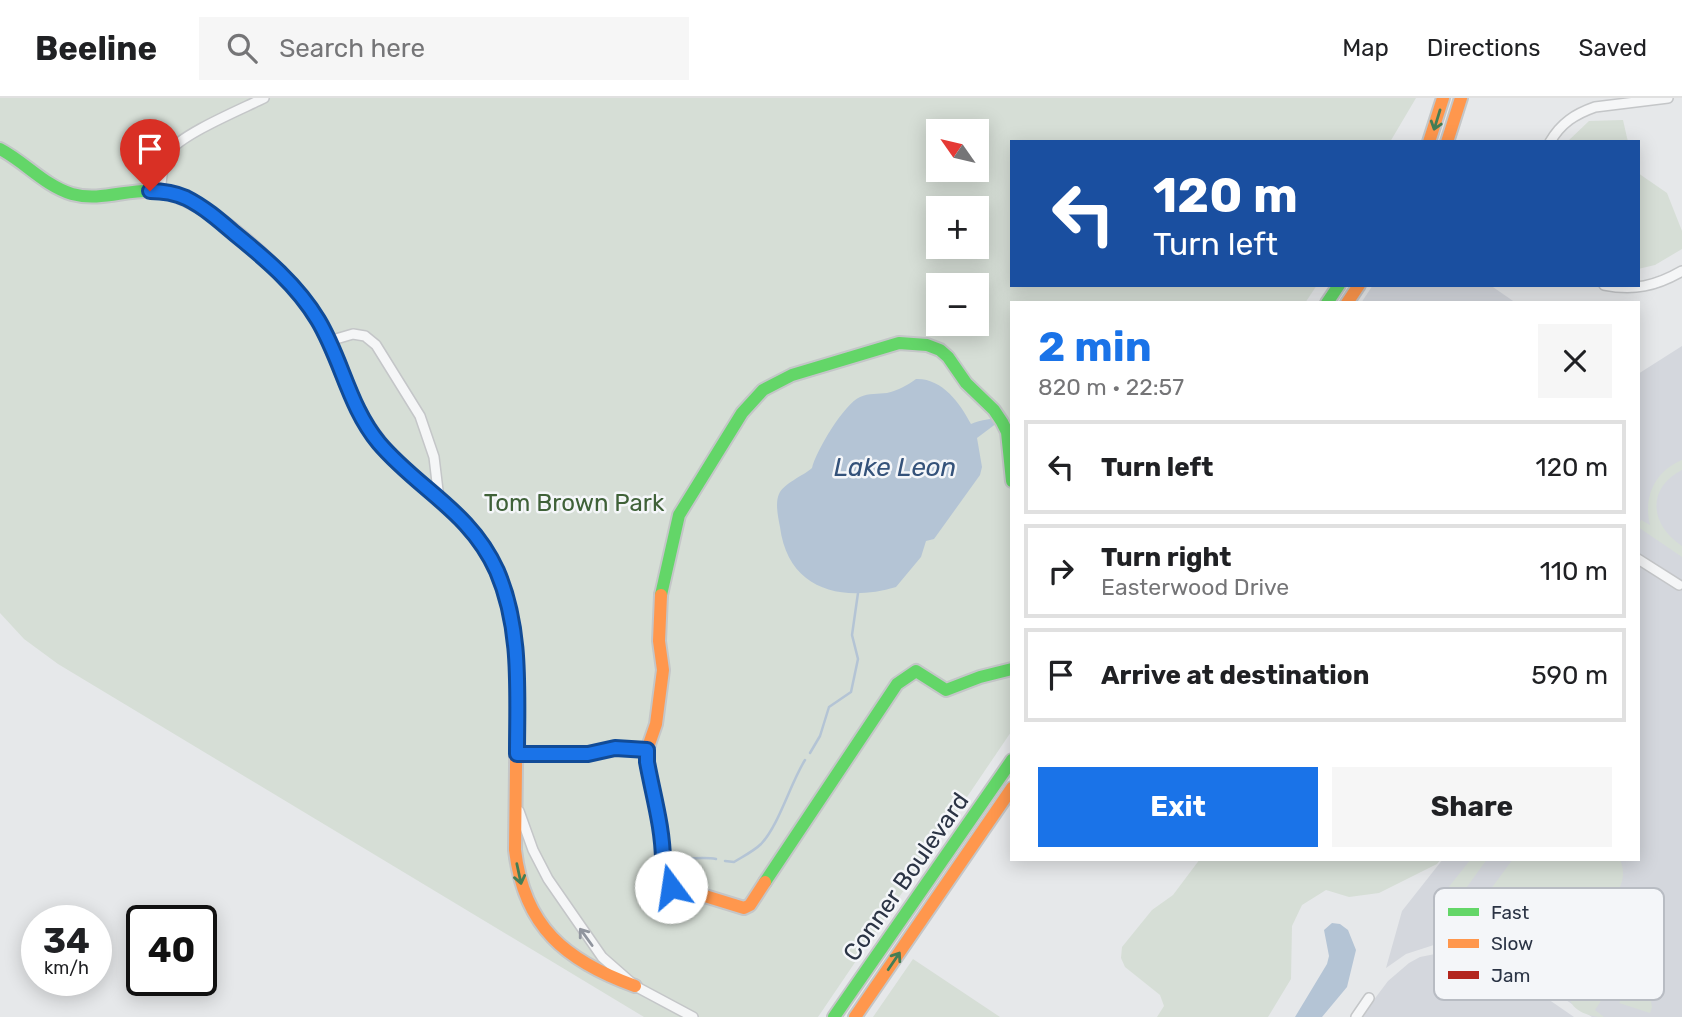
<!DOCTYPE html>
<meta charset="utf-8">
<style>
:root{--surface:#fff;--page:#f6f6f6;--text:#202124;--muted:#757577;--line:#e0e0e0;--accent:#1a73e8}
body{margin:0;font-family:Rubik,sans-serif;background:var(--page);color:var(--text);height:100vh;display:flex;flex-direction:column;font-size:26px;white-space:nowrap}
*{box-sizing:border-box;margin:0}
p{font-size:23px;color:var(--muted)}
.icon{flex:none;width:38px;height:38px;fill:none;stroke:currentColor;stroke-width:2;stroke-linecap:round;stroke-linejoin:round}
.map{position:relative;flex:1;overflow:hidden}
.panel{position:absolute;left:1010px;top:203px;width:630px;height:560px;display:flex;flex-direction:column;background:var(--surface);border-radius:0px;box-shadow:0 4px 18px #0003}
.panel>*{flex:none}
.top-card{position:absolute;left:1010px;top:42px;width:630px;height:147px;border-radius:0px;box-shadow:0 4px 18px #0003;background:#1a4fa0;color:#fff;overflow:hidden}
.needle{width:46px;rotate:304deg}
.buttons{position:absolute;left:926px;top:21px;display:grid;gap:14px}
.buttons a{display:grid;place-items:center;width:63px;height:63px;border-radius:0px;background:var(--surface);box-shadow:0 4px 18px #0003;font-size:35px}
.speed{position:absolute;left:21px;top:807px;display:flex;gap:14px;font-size:35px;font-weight:700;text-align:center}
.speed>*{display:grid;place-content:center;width:91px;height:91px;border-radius:50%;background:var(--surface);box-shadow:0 4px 18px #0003;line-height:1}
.speed small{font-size:18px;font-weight:400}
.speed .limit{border:4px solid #111;border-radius:10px;background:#fff;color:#111}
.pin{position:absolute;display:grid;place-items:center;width:60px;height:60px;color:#fff;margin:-72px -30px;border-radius:50% 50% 50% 0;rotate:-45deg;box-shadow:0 0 7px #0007}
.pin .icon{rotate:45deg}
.me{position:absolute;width:77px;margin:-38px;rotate:346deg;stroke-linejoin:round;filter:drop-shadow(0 0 5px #0008)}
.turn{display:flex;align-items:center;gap:24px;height:147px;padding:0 28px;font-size:32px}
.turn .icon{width:91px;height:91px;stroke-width:2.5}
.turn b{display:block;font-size:49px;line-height:60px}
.round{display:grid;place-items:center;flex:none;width:74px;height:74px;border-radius:0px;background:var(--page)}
.headline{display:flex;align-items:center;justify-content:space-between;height:119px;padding:0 28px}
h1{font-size:42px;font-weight:700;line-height:52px;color:var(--accent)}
.action{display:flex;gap:14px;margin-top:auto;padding:14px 28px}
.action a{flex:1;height:80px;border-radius:0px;background:var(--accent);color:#fff;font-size:28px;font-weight:700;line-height:80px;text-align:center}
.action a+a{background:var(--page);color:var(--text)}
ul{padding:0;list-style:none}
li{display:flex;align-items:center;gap:21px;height:94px;margin:0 14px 10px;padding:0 14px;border:4px solid var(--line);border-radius:0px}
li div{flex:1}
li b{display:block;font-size:26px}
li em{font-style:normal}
header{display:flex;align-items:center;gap:42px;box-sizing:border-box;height:98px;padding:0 35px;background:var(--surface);border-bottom:2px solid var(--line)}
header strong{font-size:33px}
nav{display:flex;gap:38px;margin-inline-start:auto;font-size:24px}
.search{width:490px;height:63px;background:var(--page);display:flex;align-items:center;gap:18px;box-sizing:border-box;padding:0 24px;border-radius:0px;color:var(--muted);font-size:26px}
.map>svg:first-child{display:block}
.built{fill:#d4d7dd}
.green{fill:#d6ded6;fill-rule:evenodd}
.water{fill:#b4c4d5}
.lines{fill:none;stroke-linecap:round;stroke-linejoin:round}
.stream{stroke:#b4c4d5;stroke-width:2.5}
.street-casing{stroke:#c4c6c8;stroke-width:12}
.fast-casing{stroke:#c4c6c8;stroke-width:16}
.slow-casing{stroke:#c4c6c8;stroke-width:16}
.jam-casing{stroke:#c4c6c8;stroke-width:16}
.street{stroke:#f5f6f7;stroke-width:9}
.fast{stroke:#63d668;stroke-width:12}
.slow{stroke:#ff974d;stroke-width:12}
.jam{stroke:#b3261e;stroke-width:12}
.oneway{stroke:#447d55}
.oneway2{stroke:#90959e}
.route-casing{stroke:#114b97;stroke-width:18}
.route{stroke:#1a73e8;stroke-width:12}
.labels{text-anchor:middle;stroke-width:5;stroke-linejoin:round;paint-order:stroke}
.park-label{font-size:24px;fill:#3f6138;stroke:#f4f6f9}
.street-label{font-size:24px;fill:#2b3445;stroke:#f4f6f9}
.water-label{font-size:26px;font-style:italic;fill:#34527a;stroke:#f4f6f9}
.key{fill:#f4f6f9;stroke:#b8bcc3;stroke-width:2}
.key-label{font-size:19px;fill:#2b3445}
</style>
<header>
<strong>Beeline</strong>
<div class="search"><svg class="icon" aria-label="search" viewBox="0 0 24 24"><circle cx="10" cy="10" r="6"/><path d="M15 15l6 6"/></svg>Search here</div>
<nav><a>Map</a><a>Directions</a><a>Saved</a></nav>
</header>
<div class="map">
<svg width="1682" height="919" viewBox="0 0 1682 919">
<rect width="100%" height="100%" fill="#e6e8ea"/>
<path class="built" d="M1373,187h117l26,18h-155z
M1682,248v671h-90l-89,-58 -27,-14 -20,-3 -16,1 -34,11 -20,14 16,-57 41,-52h195v-485z
M1445,854l21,1 34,13 74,51h-213l27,-36 21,-18 11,-6z"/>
<path class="green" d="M0,0h1416l-26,44h-378v143h305l-12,18h-293l-1,429 -193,285h-174l-586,-353 -34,-25 -24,-26zM938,33h38v39h-38zM938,110h38v39h-38zM938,187h38v39h-38z
M1623,22l5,22h-61l22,-21z
M1638,75l29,20 15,38v18l-27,16 -17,4z
M1682,362v10c-37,19 -31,56 0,76v11l-44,-30 3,-7 9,5c-7,-28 5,-54 32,-65z
M1200,761h241l-4,5 -58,29 -30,4 -23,-7 -24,15 -10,21 -1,53 -23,38h-111l7,-11 -4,-11 -35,-28 -4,-9 1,-11 30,-37 21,-15z
M1471,761h16l-33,46 3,8 -4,6c-8,1 -17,-4 -21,-11z
M1513,761h107c4,11 4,18 0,28l-57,95 -13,5 -7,-1 -49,-33 -18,-9 -6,-9 6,-26z
M1640,817l10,5 2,4 -57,86 9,7c-19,0 -40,-9 -34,-31l8,-3 16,8z
M913,861l87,58h-127z
M1635,882l14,10 3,17 -2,6 -31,-10z"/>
<path class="water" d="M916,281c26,-1 44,24 55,45 10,-5 22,-4 33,-9l1,2 -28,21 5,29 -2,8 -46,64 -8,2 -5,16 -25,30c-54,16 -108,3 -116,-60 -2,-10 -5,-24 -1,-33 5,-11 24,-18 33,-26 4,-17 32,-64 48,-71 9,-4 18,-3 27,-4 10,-2 21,-8 29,-14z
M1332,825l8,1 8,6 8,20 -9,37 -25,30h-27l32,-53 2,-8 -5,-26z"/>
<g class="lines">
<path class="stream" d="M810,655l10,-17 9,-29 22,-15 7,-33 -6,-24 6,-42
M674,760c15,2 29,-2 42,1
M725,763l9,1c8,-5 20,-11 27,-18 18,-19 29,-60 44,-84"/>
<g class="street-casing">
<path id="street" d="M1550,44c11,-19 25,-28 45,-35l73,-9
M160,93c2,-12 2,-28 8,-38 13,-19 74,-44 96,-55
M1604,187c30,6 52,1 78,-14
M329,243l24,-7 12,2 11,9 44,71 14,41 5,42
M1638,461l41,26
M517,656h71l27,-6 32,2
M519,713l14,39 15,29 54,78 33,29 58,31
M1356,919l13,-19"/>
</g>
<g class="fast-casing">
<path id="fast" d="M0,51c25,13 45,37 72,45 29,8 57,-6 85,-3 51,5 135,85 160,128 11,19 19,41 28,63
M1327,205l12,-18
M661,497l18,-80 63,-102 21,-23 29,-15 107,-32 28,2 13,5 8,7 18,26 28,27 8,12 5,10 5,49
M765,784l132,-198 19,-13 30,19 34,-13 32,-8
M834,919l178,-257"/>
</g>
<g class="slow-casing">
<path id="slow" d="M1429,44l14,-44
M1447,44l14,-44
M1347,205l12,-18
M661,497l-2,46 4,29 -7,54 -9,26v12l13,62 6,60 78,24 6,-3 15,-23
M517,585l-2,167c9,77 51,111 120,136
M855,919l157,-229"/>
</g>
<g class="jam-casing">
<path id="jam" d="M345,284c15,36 35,65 64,91 21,19 45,36 63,59 35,43 44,97 45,151"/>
</g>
<use href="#street" class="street"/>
<use href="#fast" class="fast"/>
<use href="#slow" class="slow"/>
<use href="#jam" class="jam"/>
</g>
<defs><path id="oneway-shaft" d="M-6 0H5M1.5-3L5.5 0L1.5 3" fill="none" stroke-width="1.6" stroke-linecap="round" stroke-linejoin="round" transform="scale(1.75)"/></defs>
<g class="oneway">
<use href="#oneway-shaft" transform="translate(1437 22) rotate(107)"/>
<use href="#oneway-shaft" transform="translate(519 776) rotate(78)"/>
<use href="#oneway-shaft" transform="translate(894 863) rotate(-56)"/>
</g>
<use class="oneway2" href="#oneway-shaft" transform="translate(586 839) rotate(-126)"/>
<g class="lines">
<g class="route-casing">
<path id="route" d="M150,93c13,0 25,2 36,7 18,9 33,22 48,35 31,25 63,52 84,87 24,40 31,87 61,123 40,47 91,68 118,128 25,58 20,121 20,183h71l27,-6 32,2v12c6,33 16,66 16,100 0,10 -1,19 8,25"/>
</g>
<use href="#route" class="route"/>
</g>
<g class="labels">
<g class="park-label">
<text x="574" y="413">Tom Brown Park</text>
</g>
<g class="street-label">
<text transform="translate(906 779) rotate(-55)" y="8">Conner Boulevard</text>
</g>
<g class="water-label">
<text x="895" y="378">Lake Leon</text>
</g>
</g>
<rect x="1434" y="790" width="230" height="112" rx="10" class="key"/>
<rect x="1448" y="810" width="31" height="8" fill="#63d668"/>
<rect x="1448" y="841" width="31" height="9" fill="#ff974d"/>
<rect x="1448" y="873" width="31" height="8" fill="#b3261e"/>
<g class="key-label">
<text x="1491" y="821">Fast</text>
<text x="1491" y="852">Slow</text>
<text x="1491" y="884">Jam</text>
</g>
</svg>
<div class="buttons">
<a><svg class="needle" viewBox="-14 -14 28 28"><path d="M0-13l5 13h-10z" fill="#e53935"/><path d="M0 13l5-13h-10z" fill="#757577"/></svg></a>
<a>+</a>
<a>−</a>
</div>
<div class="speed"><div>34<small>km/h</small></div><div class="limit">40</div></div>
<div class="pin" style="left:150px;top:93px;background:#d93025"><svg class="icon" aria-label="arrive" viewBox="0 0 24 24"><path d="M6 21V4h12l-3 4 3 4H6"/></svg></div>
<svg class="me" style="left:671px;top:789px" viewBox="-20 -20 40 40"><circle r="19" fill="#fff"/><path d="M0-13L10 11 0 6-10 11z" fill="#1a73e8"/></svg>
<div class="top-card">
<div class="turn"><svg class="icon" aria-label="left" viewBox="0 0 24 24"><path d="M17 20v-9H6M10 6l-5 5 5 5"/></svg><div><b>120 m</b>Turn left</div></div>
</div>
<section class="panel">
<div class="headline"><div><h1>2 min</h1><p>820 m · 22:57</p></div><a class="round"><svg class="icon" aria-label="close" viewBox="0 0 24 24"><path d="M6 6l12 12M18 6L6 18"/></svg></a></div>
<ul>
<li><svg class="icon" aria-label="left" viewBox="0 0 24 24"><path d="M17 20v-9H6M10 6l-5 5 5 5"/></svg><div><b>Turn left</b></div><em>120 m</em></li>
<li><svg class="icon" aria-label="right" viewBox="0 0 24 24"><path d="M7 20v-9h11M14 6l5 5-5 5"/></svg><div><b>Turn right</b><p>Easterwood Drive</p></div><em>110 m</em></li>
<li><svg class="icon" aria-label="arrive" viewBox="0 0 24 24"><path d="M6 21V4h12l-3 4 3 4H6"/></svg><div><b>Arrive at destination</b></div><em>590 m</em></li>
</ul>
<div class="action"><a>Exit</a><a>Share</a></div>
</section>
</div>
